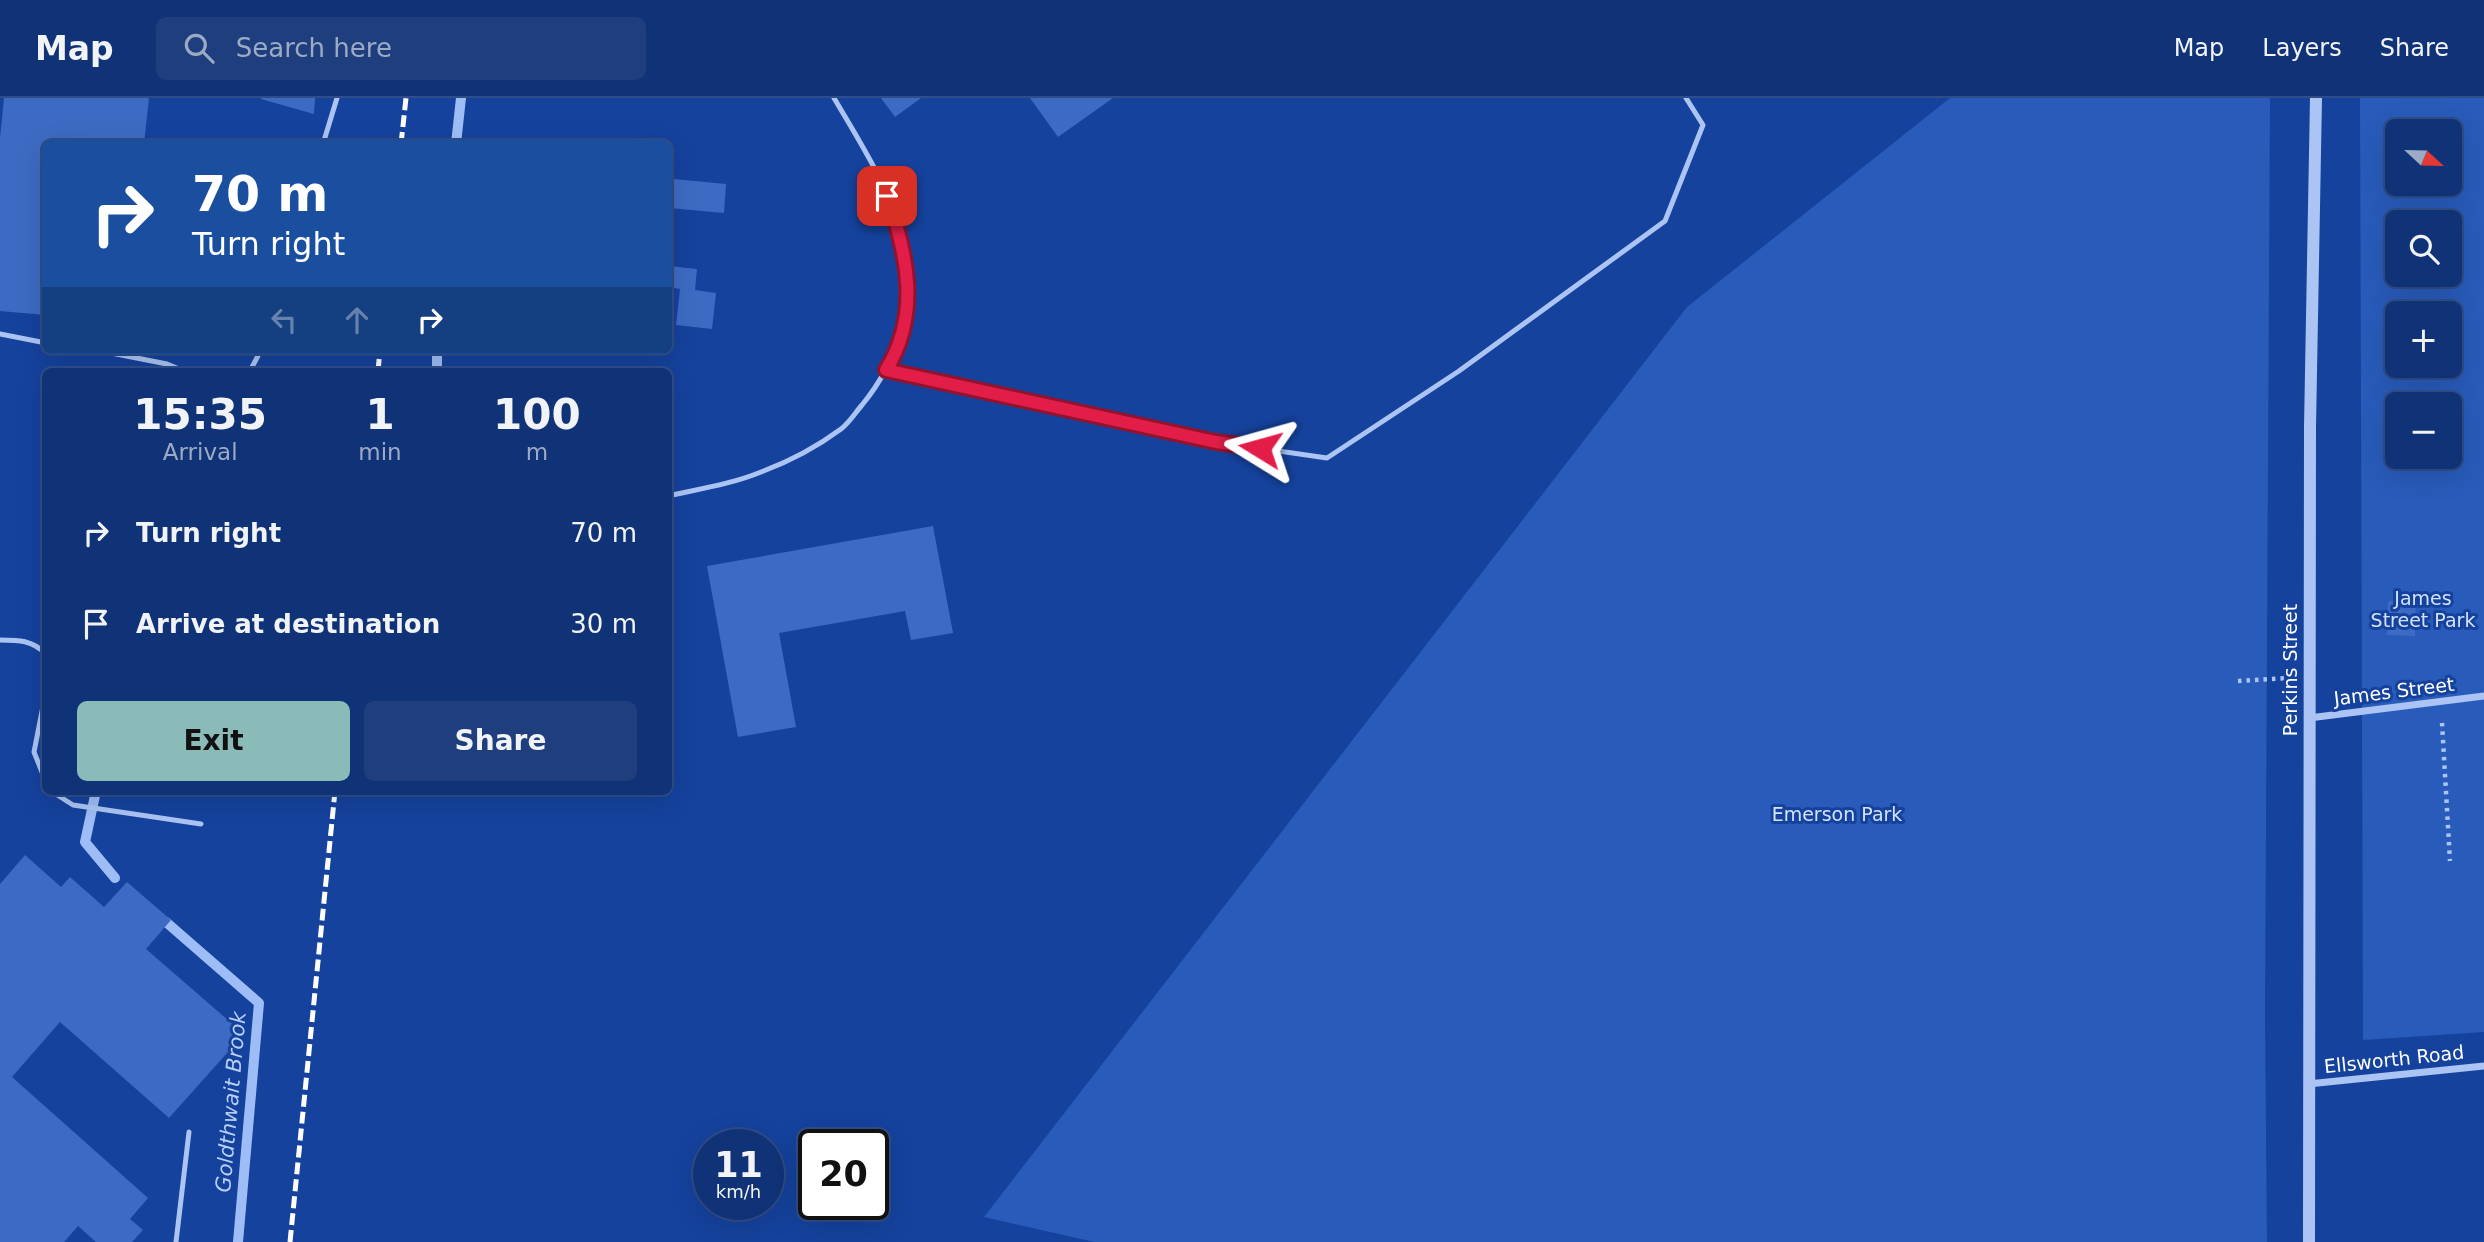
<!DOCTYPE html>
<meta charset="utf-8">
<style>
:root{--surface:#103276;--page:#1e3e7e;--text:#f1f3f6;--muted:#9caac5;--line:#304d88;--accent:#8bbbb9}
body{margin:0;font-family:"DejaVu Sans",sans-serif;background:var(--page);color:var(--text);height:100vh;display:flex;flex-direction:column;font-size:26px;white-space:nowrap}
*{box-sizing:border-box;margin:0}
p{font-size:23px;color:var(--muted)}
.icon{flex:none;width:38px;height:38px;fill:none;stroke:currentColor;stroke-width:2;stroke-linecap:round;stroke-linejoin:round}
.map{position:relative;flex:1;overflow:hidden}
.sheet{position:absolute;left:42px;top:270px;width:630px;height:427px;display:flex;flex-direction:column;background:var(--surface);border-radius:10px;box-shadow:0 7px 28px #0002,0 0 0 2px var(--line)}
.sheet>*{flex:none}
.top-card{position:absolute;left:42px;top:42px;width:630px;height:214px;border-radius:10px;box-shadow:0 7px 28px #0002,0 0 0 2px var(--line);background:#1a4fa0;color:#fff;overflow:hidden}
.needle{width:46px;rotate:112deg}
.tools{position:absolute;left:2385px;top:21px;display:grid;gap:14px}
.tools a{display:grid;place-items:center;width:77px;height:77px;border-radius:10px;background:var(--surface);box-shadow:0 7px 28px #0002,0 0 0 2px var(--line);font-size:35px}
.speed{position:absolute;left:693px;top:1031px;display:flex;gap:14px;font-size:35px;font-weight:700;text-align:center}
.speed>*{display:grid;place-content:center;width:91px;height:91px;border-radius:50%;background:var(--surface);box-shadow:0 7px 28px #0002,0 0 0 2px var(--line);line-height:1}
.speed small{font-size:18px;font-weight:400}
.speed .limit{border:4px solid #111;border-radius:10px;background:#fff;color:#111}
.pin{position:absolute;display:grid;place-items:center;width:60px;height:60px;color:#fff;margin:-30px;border-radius:14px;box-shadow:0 4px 10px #0006}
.me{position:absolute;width:77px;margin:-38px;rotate:278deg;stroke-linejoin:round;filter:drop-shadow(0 0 5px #0008)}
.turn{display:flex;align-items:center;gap:24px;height:147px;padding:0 35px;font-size:32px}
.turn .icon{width:91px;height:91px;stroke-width:2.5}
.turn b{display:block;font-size:49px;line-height:60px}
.lanes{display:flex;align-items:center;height:66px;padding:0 35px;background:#0003;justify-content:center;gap:35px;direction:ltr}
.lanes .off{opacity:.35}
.eta{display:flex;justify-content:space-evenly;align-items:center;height:119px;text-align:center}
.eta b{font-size:42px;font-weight:800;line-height:49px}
.button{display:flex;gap:14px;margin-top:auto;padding:14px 35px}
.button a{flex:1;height:80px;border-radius:10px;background:var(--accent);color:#111;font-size:28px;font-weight:800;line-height:80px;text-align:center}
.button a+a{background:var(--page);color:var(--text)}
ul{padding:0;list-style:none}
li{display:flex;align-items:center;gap:21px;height:91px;padding:0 35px}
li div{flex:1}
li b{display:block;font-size:26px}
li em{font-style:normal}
header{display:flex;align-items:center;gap:42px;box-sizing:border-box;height:98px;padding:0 35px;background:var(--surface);border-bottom:2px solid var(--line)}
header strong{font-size:33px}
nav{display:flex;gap:38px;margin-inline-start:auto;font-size:24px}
.search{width:490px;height:63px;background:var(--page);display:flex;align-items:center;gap:18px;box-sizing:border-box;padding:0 24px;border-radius:10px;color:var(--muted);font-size:26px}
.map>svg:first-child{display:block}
.green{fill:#285bba;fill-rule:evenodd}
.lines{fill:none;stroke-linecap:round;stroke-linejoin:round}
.stream{stroke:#9ebdf6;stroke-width:10}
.building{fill:#3d6bc3}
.path{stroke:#abc4f3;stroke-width:4.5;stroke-dasharray:3.5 5;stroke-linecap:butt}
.service{stroke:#abc4f3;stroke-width:5}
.minor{stroke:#abc4f3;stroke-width:7}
.tertiary{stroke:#abc4f3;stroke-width:12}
.rail{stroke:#fff;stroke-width:5;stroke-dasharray:12 5;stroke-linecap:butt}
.route-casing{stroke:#92132f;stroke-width:18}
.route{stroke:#e11d48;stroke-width:12}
.labels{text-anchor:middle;stroke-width:6;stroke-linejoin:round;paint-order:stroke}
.park-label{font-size:19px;fill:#d3e2fd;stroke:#15429d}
.street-label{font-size:19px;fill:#fff;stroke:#15429d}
.water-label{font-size:21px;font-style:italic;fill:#b8cff9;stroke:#15429d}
</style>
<header>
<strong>Map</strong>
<div class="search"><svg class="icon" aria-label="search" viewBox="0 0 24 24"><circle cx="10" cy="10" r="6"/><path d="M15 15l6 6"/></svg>Search here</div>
<nav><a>Map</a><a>Layers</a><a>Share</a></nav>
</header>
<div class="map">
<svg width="2484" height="1144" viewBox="0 0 2484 1144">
<rect width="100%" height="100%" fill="#15429d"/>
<path class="green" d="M1950,0h320l-5,915 2,229h-1173l-110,-25 703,-910z
M2360,0h124v934l-121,8zM2398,33h52v53h-52zM2398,124h52v53h-52zM2398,215h52v53h-52zM2398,306h52v53h-52z"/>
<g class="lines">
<path class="stream" d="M456,46l5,-46
M437,252v21
M96,693l-11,51 30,36
M166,824l93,81 -21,239"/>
</g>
<path class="building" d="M4,0h145l-5,46h-98v171l-46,-4v-173z
M261,0h54l-1,16 -53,-15z
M881,0h40l-26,19z
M1030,0h83l-55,39z
M673,81l53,5 -2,29 -55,-5z
M668,168l29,3 -2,21 21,3 -4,36 -36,-4 4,-36 -12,-2z
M933,428l20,107 -42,7 -6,-29 -126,22 17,94 -58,10 -31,-171z
M2388,503l28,1 -1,34 -28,-1z
M179,693h23l-2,6z
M25,757l36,32 9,-10 34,30 23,-25 44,38 -25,29 98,85 -75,84 -109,-96 -48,55 136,121 -18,21 13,11 -11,12h-36l-18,-16 -14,16h-64v-358z"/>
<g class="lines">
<path class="path" d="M2238,583l49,-3
M2442,625l8,138"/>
<path class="service" d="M323,46l14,-46
M0,236l46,9
M96,252l71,14 17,7
M886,272l330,72 111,16 132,-87 206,-150 38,-96 -17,-27
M250,273l11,-21
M668,398c31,-7 64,-12 93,-24 27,-10 57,-26 80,-43 8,-6 14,-16 21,-24 37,-45 53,-101 42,-158 -10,-53 -43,-103 -70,-149
M0,542c19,0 32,0 46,14
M46,593l-12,61 12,30
M51,693l22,14 128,19
M176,1144l13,-110"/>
<path class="minor" d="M2309,620l175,-22
M2308,986l176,-18"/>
<path class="tertiary" d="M2309,1144l1,-815 6,-329"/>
<path class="rail" d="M401,46l5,-46
M378,273l2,-21
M290,1144l45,-451"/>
</g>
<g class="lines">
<g class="route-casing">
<path id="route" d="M887,98c20,57 34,118 -1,174l330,72 44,6"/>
</g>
<use href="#route" class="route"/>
</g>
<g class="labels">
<g class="park-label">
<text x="2423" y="507">James<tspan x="2423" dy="22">Street Park</tspan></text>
<text x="1837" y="723">Emerson Park</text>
</g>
<g class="street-label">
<text transform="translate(2290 572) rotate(-90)" y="7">Perkins Street</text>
<text transform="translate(2394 593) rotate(-7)" y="7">James Street</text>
<text transform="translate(2394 961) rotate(-6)" y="7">Ellsworth Road</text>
</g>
<g class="water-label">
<text transform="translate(231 1004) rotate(-85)" y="7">Goldthwait Brook</text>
</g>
</g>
</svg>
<div class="tools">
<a><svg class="needle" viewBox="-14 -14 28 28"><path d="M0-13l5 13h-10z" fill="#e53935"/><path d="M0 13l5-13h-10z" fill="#9caac5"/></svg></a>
<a><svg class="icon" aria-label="search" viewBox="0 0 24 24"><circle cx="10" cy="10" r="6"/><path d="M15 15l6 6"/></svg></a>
<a>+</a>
<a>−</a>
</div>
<div class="speed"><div>11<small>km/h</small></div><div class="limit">20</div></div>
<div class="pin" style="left:887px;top:98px;background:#d93025"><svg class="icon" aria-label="arrive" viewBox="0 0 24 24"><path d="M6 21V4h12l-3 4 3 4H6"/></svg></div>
<svg class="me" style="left:1260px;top:350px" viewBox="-20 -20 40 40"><path d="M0-17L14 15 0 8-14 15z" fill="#e11d48" stroke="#fff" stroke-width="4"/></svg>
<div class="top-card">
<div class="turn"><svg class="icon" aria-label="right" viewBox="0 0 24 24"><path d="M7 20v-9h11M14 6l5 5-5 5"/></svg><div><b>70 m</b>Turn right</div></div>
<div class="lanes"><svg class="icon off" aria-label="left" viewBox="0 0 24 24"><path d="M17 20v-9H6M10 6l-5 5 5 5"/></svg><svg class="icon off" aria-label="ahead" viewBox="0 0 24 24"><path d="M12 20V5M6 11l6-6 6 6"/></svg><svg class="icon" aria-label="right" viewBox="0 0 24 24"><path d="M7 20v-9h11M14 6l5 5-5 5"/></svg></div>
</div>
<section class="sheet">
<div class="eta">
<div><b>15:35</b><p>Arrival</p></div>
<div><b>1</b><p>min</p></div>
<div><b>100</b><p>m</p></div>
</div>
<ul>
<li><svg class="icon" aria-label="right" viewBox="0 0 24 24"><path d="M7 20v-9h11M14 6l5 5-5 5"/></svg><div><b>Turn right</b></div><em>70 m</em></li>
<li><svg class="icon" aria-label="arrive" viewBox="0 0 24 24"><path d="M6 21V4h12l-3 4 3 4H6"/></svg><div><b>Arrive at destination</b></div><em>30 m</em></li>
</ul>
<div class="button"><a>Exit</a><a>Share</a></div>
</section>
</div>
